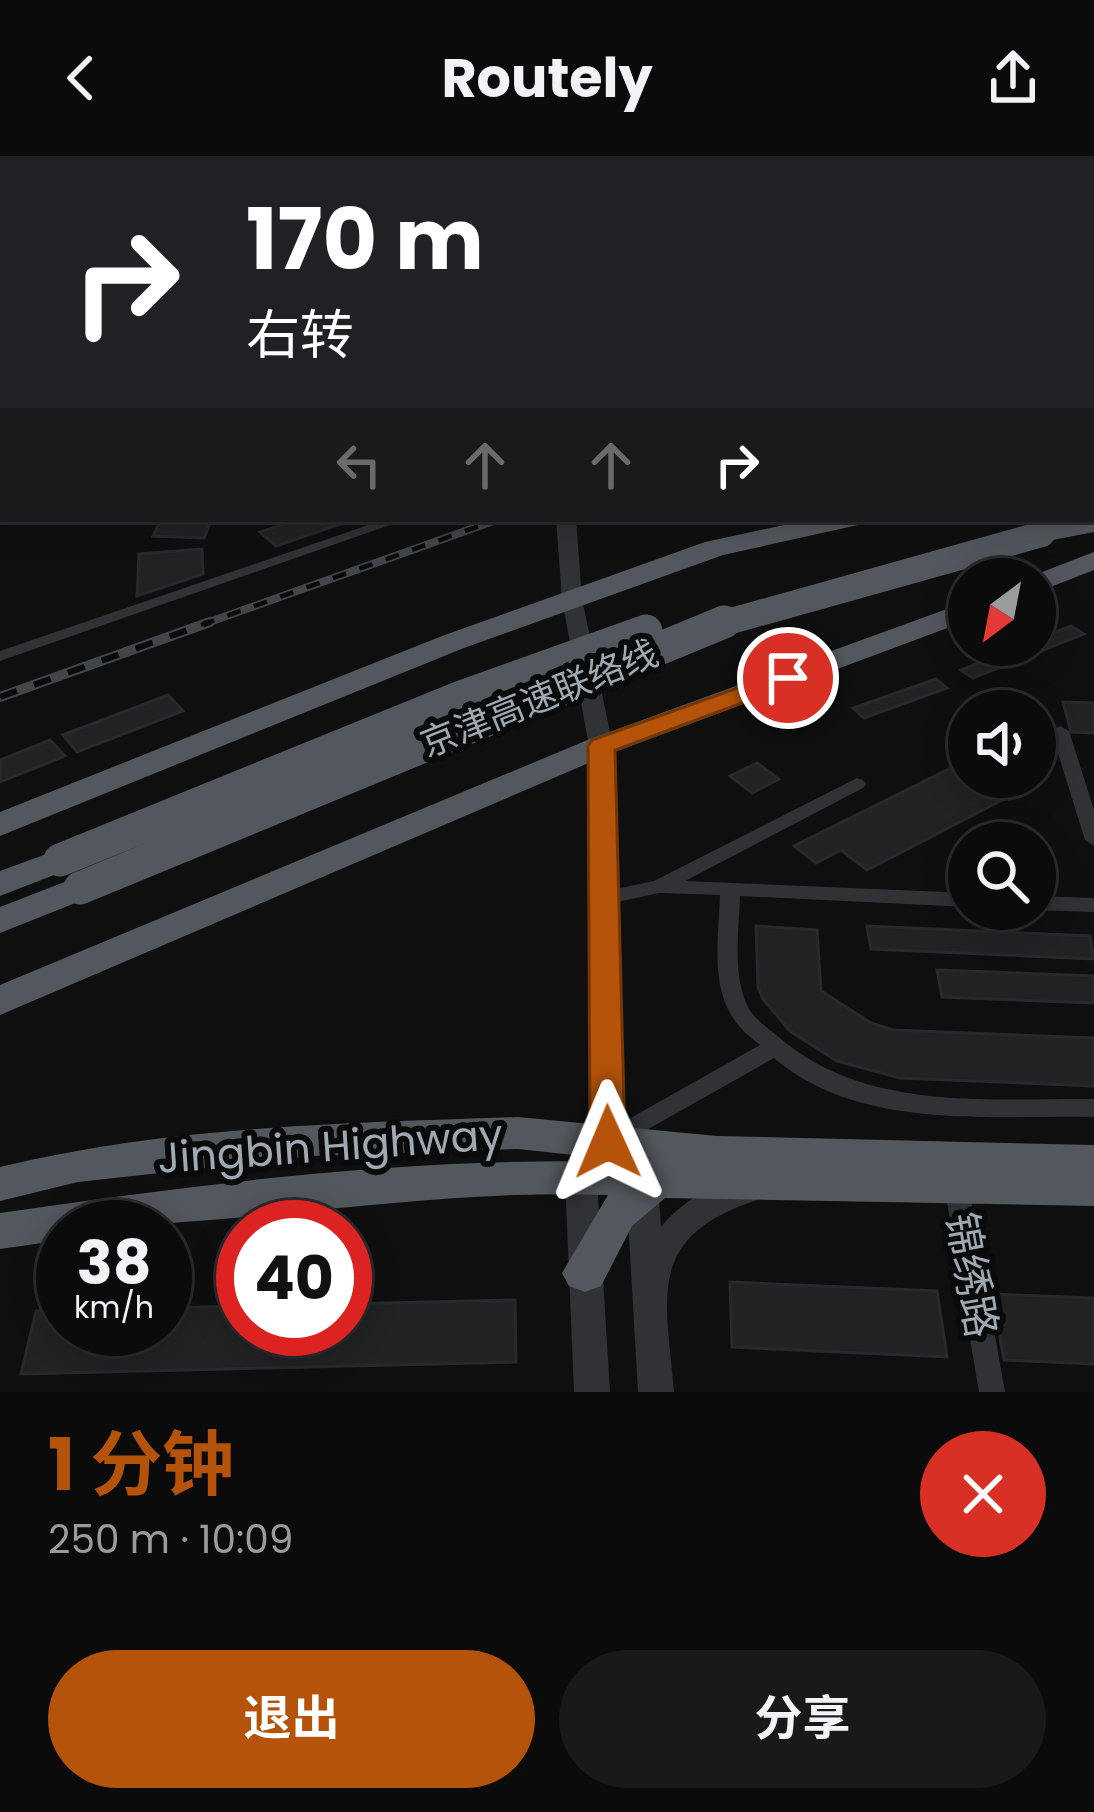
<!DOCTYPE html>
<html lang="zh">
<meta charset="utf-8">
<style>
:root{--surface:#0b0b0c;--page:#19191a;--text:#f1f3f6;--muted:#9a9b9d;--line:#2b2b2d;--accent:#b45309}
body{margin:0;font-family:Poppins,"Noto Sans SC",sans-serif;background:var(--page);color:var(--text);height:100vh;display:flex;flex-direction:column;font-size:45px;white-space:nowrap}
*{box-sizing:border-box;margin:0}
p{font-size:39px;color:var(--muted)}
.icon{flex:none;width:66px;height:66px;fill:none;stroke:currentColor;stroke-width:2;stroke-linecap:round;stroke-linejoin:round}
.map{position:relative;height:1236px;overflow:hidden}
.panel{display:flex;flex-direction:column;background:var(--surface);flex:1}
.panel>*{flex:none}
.guide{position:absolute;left:0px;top:0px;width:1095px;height:366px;box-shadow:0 6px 30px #0003,0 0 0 3px var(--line);background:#202124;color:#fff;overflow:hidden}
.needle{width:78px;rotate:212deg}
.controls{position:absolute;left:948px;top:402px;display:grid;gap:24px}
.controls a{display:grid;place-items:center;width:108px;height:108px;border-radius:50%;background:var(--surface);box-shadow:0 6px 30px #0003,0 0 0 3px var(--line);font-size:60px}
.speed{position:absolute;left:36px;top:1044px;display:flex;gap:24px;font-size:60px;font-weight:700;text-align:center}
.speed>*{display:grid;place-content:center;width:156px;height:156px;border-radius:50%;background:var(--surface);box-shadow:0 6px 30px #0003,0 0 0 3px var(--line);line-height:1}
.speed small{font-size:30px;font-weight:400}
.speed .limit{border:18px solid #d22;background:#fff;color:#111}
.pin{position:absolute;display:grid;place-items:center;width:102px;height:102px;color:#fff;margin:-51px;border:6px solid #fff;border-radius:50%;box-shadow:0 3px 12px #0007}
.me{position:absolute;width:132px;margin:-66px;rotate:359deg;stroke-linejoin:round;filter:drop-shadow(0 0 9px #0008)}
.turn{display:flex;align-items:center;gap:42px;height:252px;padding:0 48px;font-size:54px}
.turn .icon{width:156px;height:156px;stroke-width:2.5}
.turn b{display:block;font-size:84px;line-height:102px}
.lanes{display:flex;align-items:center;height:114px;padding:0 48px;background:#0003;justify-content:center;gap:60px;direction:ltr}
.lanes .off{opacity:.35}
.round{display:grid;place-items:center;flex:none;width:126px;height:126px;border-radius:63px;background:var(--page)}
.overview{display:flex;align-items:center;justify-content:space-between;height:204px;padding:0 48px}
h1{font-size:72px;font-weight:700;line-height:90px;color:var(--accent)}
.primary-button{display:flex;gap:24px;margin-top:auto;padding:24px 48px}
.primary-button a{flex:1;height:138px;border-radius:72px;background:var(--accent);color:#fff;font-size:48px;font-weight:700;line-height:138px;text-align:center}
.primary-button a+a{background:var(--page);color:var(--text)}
header{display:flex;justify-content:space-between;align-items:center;height:156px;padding:0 48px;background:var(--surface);font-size:54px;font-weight:700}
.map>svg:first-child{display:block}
.building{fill:#222225;stroke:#29292d;stroke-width:3}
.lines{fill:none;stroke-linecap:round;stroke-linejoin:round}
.minor{fill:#303236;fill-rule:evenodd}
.tertiary{fill:#303236;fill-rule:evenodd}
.trunk{fill:#53585e;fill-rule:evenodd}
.rail-far2-casing{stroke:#42464b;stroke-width:6}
.rail-far1-casing{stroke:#42464b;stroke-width:8}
.rail-casing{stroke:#42464b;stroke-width:10}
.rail-far2{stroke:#0a0a0b;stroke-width:3;stroke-dasharray:10;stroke-linecap:butt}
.rail-far1{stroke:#0a0a0b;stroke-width:4.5;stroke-dasharray:14;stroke-linecap:butt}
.rail{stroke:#0a0a0b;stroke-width:6;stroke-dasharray:18;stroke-linecap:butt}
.trunk-bridge-far1{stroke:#53585e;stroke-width:26}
.trunk-bridge{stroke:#53585e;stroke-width:33}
.route{fill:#b45309;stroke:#753606;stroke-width:3}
.labels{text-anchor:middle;stroke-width:12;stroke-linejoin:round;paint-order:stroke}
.street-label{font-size:36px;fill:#9fa9b3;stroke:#0a0a0b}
.near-street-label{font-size:42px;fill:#9fa9b3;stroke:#0a0a0b}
</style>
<header><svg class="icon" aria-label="back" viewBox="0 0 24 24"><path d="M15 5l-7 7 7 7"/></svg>Routely<svg class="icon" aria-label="share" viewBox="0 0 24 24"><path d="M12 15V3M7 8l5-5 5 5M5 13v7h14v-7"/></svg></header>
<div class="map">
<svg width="1094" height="1236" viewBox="0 0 1094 1236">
<rect width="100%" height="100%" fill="#0f0f10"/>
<path class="building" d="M73,0h129l-131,3z
M222,0h129l-130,3z
M161,363h51l-8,19 -51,-2z
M300,363h55l-79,27 -16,-14z
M202,393l1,25 -66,22 2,-42z
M1071,470l13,8 -111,44 -12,-8 61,-25h13v-5z
M936,523l11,9 -83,30 -11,-10z
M168,539l15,16 -106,41 -14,-17z
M1063,546l31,1v30l-23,-1z
M50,584l15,16 -65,26v-22z
M969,603v18h63l7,4 -172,89 -26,-20 -25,13 -22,-17z
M757,607l22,16 -27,14 -22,-17z
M756,770l61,4 4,61 50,32 22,7 201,8v48l-194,-8 -63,-17 -47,-30 -27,-32 -5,-12z
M867,770l223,10 4,23 -223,-10z
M937,814l157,6v27l-152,-6z
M730,1126l207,9 10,66 -215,-10z
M992,1138l102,4v66l-90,-4z
M515,1144l1,62 -495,12 15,-63 27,-1v19h102v-21l78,-2v23h102v-25z"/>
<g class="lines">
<path class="minor" d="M386,363h21l-407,142v-10z
M1060,570l9,5 25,79v36l-9,-6 -34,-109z
M857,622l6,2 3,4 -3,4 -178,93 284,12v14l-229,-11c-1,34 -8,79 8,111 7,13 22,23 33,32 87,73 207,59 313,60v18c-104,-2 -235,14 -320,-59l-154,87 -8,3 -8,-3 -3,-6 3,-6 156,-88c-10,-8 -20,-16 -27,-27 -23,-34 -14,-85 -13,-123l-61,-2 -55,12 -7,-2 -3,-5 3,-5 57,-12z
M1035,740l59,2v14l-59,-2 -2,-1h2z
M956,1019l8,2 4,7 37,208h-26l-35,-208 4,-7z"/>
<path class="tertiary" d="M532,0h12l1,3h-14z
M556,363h20l6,80 31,147 10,396 -26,38 13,212h-36l-9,-215 28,-38 -4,-393 -27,-147z
M642,1015l11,4 5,9 3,43c19,-24 64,-56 96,-45l5,9 -5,9c-112,37 -91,95 -83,192h-36l-12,-208 5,-9z"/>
<path class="trunk" d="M1092,315h2v16h-2z
M1094,360v16l-52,10 -14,-8 4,-6z
M812,363h50l-4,6 -135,30 -259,93 -464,188v-24l442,-176 263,-94z
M1094,396v18l-59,23v-14h-11z
M969,445v19l-357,133 -612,262v-30l590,-246z
M60,693l12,3 6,8 -6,8 -72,28v-25z
M80,720l13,4 5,8 -5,8 -93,37v-26z
M518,961l199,19 377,9v61l-429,-8 -33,28 -31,60 -16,6 -16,-6 -7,-13 46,-78c-180,-7 -365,32 -545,32v13l-63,9v-36c214,-31 431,-59 648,-50l-130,-14 -204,7 -236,26 -78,19v-34c169,-41 345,-44 518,-50z"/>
<g class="rail-far2-casing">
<path id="rail-far2" d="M489,0l21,3"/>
</g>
<g class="rail-far1-casing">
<path id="rail-far1" d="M201,469l298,-106"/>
</g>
<g class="rail-casing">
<path id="rail" d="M0,541l210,-75"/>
</g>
<use href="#rail-far2" class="rail-far2"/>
<use href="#rail-far1" class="rail-far1"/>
<use href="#rail" class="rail"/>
<path class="trunk-bridge-far1" d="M717,469l325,-91"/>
<path class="trunk-bridge" d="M60,704l401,-163 185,-66
M80,732l644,-266"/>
</g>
<path class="route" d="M788,514l8,2 4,6 -4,5 -181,67 10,392 -5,9 -12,4 -12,-4 -6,-9 -2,-396 4,-6z"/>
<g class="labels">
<g class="street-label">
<text transform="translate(539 542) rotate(-22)" y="13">京津高速联络线</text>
</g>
<g class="near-street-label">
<text transform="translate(330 990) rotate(-4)" y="15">Jingbin Highway</text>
<text transform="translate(972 1119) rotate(80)" y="15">锦绣路</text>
</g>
</g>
</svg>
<div class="controls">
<a><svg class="needle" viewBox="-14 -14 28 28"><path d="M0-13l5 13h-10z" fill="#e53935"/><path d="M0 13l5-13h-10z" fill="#9a9b9d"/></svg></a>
<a><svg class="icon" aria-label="sound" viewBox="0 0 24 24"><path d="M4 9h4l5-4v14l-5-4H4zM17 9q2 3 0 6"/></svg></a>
<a><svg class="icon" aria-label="search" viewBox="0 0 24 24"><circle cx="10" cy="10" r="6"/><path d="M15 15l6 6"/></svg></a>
</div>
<div class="speed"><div>38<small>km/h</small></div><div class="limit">40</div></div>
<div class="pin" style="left:788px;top:522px;background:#d93025"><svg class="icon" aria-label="arrive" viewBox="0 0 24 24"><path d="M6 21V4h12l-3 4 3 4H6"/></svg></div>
<svg class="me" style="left:608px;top:986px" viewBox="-20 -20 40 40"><path d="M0-17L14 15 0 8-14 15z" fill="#b45309" stroke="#fff" stroke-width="4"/></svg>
<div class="guide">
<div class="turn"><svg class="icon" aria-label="right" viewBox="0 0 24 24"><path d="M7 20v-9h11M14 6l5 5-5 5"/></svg><div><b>170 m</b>右转</div></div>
<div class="lanes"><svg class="icon off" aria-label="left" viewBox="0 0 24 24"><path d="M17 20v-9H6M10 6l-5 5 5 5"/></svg><svg class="icon off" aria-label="ahead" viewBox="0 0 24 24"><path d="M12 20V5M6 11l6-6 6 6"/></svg><svg class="icon off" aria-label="ahead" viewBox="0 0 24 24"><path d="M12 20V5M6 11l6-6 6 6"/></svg><svg class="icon" aria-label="right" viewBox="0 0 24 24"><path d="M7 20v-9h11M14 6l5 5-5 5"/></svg></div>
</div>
</div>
<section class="panel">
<div class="overview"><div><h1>1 分钟</h1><p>250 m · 10:09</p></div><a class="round" style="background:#d93025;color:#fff"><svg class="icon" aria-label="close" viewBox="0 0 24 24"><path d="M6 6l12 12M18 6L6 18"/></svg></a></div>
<div class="primary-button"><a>退出</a><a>分享</a></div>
</section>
